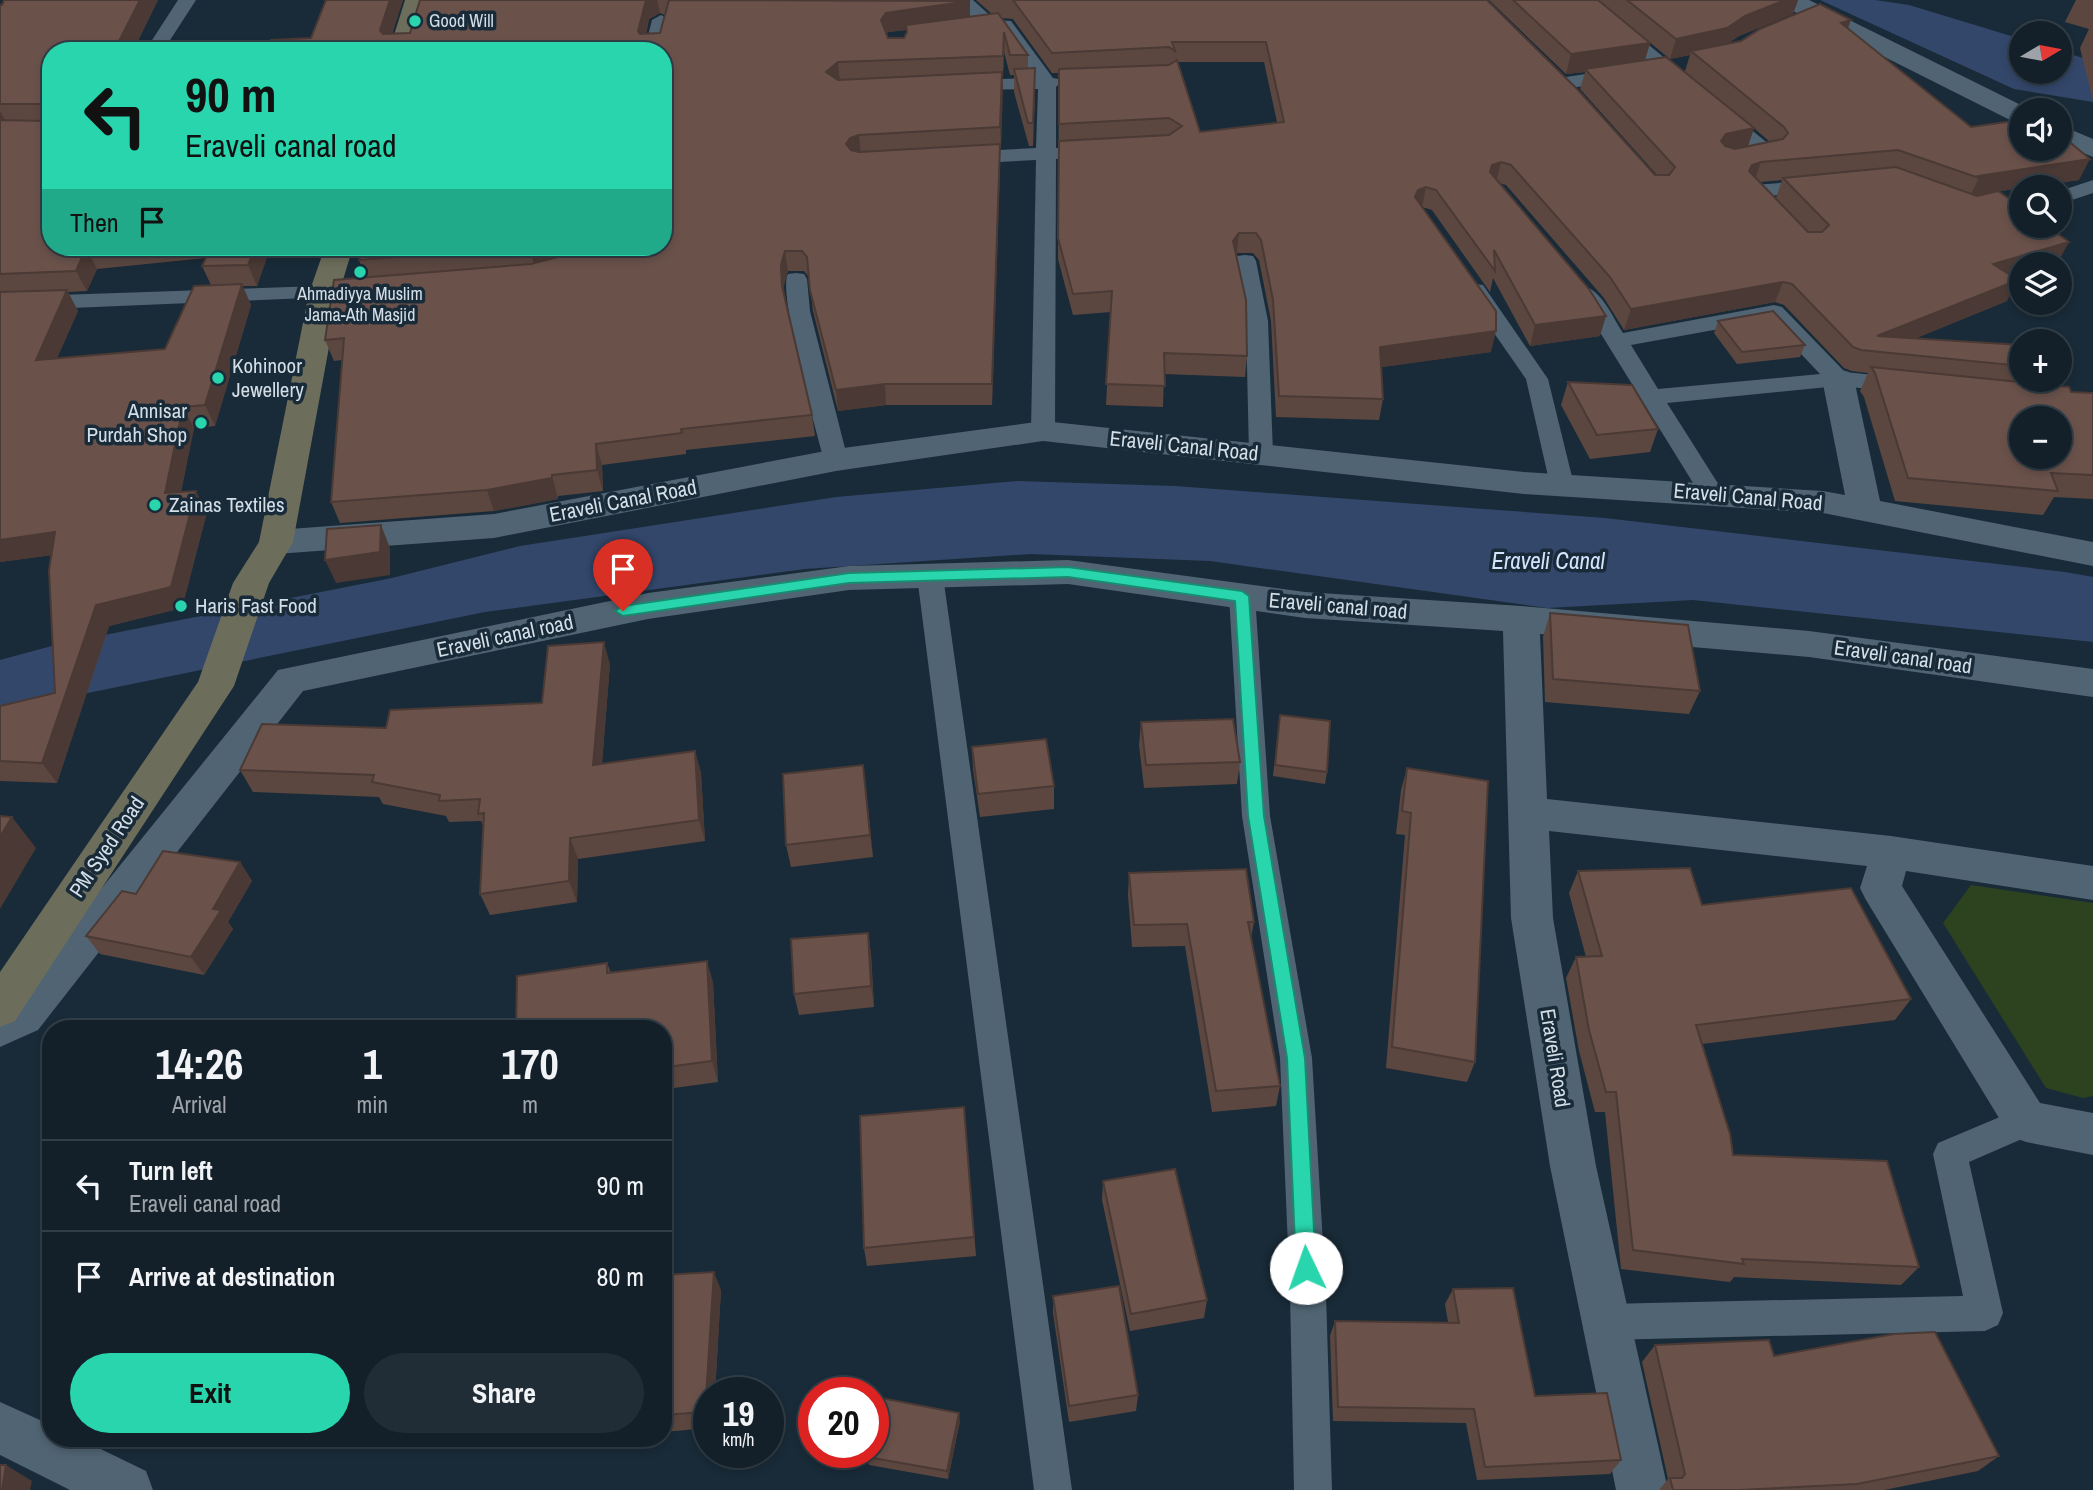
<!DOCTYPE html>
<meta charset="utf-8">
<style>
:root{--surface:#13202a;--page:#202d36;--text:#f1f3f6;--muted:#9da3a8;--line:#323e47;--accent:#28d5ad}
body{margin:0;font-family:"Archivo Narrow",sans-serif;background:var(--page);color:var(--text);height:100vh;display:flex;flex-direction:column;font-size:26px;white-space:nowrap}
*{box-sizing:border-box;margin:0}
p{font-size:23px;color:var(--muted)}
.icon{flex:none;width:38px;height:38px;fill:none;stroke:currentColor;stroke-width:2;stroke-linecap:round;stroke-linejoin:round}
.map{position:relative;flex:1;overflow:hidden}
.drawer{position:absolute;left:42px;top:1020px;width:630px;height:427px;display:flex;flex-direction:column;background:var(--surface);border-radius:28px;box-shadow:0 4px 10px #0003,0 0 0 2px var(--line)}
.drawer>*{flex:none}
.banner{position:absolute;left:42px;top:42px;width:630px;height:214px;border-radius:28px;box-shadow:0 4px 10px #0003,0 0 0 2px var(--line);background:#28d5ad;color:#111;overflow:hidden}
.needle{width:46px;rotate:80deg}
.fabs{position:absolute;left:2009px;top:21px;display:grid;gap:14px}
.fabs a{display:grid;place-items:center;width:63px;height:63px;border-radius:50%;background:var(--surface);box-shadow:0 4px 10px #0003,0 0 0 2px var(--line);font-size:35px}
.speed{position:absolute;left:693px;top:1377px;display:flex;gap:14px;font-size:35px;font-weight:700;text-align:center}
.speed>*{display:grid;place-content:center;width:91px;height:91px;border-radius:50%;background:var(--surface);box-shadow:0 4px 10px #0003,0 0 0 2px var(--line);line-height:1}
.speed small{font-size:18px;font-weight:400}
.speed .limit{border:10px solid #d22;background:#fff;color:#111}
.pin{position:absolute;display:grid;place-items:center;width:60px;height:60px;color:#fff;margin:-72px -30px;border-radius:50% 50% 50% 0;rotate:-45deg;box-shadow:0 0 7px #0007}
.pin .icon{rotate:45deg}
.me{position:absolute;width:77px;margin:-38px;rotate:357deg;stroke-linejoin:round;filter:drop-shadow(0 0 5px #0008)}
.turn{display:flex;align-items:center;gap:24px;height:147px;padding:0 28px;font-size:32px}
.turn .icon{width:91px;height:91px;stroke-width:2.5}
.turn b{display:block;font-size:49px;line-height:60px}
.then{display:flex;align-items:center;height:66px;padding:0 28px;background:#0003;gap:14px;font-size:26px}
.eta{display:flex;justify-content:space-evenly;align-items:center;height:119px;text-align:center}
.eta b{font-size:42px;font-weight:700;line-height:49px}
.action{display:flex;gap:14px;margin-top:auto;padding:14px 28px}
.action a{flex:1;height:80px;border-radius:42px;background:var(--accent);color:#111;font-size:28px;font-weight:700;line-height:80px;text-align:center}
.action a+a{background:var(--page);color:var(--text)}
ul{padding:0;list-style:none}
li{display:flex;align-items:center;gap:21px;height:91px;padding:0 28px;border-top:2px solid var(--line)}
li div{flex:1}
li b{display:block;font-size:26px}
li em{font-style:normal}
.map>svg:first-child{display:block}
.green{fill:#2d4320}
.water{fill:#33476b}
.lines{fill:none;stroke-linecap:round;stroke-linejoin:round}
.lane{fill:#506473;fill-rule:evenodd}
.street{fill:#506473;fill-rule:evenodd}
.secondary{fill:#6d6d5c;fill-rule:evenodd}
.wall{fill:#5b4740;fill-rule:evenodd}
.shaded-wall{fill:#4a3934}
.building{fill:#6a524b;stroke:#4a3934;stroke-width:2;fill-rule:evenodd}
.route{fill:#28d5ad;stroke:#1a8a70;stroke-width:2}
.poi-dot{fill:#28d5ad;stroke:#192b38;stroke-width:2.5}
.labels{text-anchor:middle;stroke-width:7;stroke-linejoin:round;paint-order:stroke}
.far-poi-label{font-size:18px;fill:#d3dee7;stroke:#192b38;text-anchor:start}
.poi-label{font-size:21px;fill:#d3dee7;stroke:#192b38;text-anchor:start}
.street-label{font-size:21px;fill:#d3dee7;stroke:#192b38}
.water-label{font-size:23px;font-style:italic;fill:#d5e4fe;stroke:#192b38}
</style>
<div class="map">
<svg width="2093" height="1490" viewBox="0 0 2093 1490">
<rect width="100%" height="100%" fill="#192b38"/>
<path class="green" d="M1971,885l122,18v193l-10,2 -37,-10 -103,-165z"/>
<path class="water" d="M1820,0h55l34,5 112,34v33h39v-21l33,10v41l-79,-13z
M1017,481l158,5 430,32 460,54 28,5v65l-400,-42 -146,8 -337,-47 -179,-7 -226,15 -320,43 -412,84 -73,20v-56l59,-16 333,-66 128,-32 316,-49z"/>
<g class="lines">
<path class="lane" d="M178,0h18l-33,51h-18z
M953,0h20l22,20 16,1 42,57 5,1 2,4 -4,4v61l16,1 3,4 -3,4 -16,2 -1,272 -4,5 -8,3 -8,-3 -4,-5 5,-271 -74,4 -7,-2 -3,-4 3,-4 7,-2 74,-4 2,-59 -80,1 -2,-4 9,-6 69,-2 -34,-48 -15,-1z
M1574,0h20l95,78 2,4 -2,4h-14z
M661,15l9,5 -8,31h-18l8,-31z
M1619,69l7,2 2,4 -2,4 -67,11 -9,-6 9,-6z
M1721,109l7,2 47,38 3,4 -3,4 -32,7 -7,-2 -3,-4 3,-4 16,-4 -38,-31 -3,-4z
M1816,180l7,2 3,4 -3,4 -53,6 10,12 -3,4c-15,4 -25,-9 -33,-21l3,-4 7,-2z
M2093,180v13l-33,11v-13z
M1245,255l8,1 3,5 12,60 5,133 -4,6 -8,2 -8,-2 -4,-6 -3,-133 -12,-60 3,-5z
M796,273l8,1 3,5 3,32 38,149 -4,6 -8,2 -8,-2 -4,-6c-7,-27 -47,-169 -36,-186z
M1475,284l8,1 65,94 26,106 -3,6 -9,2 -9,-2 -3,-6 -24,-106 -62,-89 3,-5z
M348,285l8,1 3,5 -3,5 -356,15v-14z
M1583,286c19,4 30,32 40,47l151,-28 8,2 63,65 58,6 8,2 3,5 -3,5 -8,2 -65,-6 -171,17 57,90 -3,6 -9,2 -9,-2 -118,-191 -13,-16 3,-5zM1769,320l51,54 -162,15 -27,-44z
M930,567l9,3 4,6 129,914h-38l-117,-914 4,-6z
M1242,587l9,3 4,6 15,220 42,242 14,236 6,196h-38l-4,-196 -10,-236 -38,-242 -13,-220 4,-6z
M2026,1106l12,4 5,11 -5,11 -69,30 34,151 -5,12 -13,6 -379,9 -13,-5 -5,-13 5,-13 13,-5 357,-8 -30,-142 5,-11z"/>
<path class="street" d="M1778,0h31l222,110h-10v13l-9,-2 -231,-116z
M2060,125l33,14v18l-33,-14z
M1838,369l11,3 5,7 26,122 213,41v24l-270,-53 -299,-19 -481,-53 -207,30 -342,67 -218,16 -12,-4 -5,-8 5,-8 12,-4 218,-16 342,-65 207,-28 481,51 299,19 22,4 -23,-116 5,-7z
M1068,560l237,32 216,14 288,25 284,38v28l-284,-40 -269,-23 7,165 344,37 202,30v34l-187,-29 -4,15 138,217 53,10v42l-67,-13 -16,-6 -144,-236 -6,-12 7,-22 -318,-35 4,87 43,248 72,324h-52l-66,-324 -39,-248 -8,-287 -198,-13 -237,-34 -219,6 -201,29 -345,72 -265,339 -38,17v-40l8,-3 270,-334 370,-77 201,-27z
M0,1402l51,23v13h27l68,33 7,19h-83l-70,-35z"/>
<path class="secondary" d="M405,0h24l-15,51h-25z
M325,247h28l-14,46 -46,249 -24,41 -35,103 -219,335 -15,6v-55l198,-290 35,-99 26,-41 50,-249z"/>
</g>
<path class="wall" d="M4,0h154l-25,51h-82v196h232l-3,6 -12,1 -11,32h-15l9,19 -36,121 -21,2 -13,64 26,20 -25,96 -73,18 -52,157 -57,-2v-75l55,-13 -3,-138 -52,7v-557h2zM206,258l-4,8 9,19 -46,64 -108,9 21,-47 -10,-19 19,-1 10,-22z
M326,0h77l-11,34 18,-1 10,-33h549l1,17 22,-3 -16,-14h511l168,175h2l-77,-86 5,-17 -19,2 -77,-74h109l52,43 -5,17 40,11 5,-16 -20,4 -72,-59h200l-5,14 -54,22 -12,8 121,-16 123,99 108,53 -79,11 58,71 -46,14 -5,25 -93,38 107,6v35h31l-3,5 22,7 22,1v106l-39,-2 -11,18 -148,-14 -31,-104 -4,-6 8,-18 -16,-2 -8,-3 -60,-63 -9,-3 -151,28 -20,-32 -98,-113 -7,-2 101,153 -70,10 -37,-68 -3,14 -58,-82 -10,-3 69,145 -110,15 2,32 -4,21 -103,-3 -5,-96 -12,-61 -6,-7h-16l10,103 -2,21 -81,-3 -1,33 -57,-2 5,-93 -38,3 -15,-56 1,-186h-7l-39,-54 -11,-1 26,37v14l7,22 -2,55h-4l-15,-54v-17h-4l-6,-23 -1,24h-1l-1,71h-1v18l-8,240h-106l-48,6 -25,-100 -4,-34 -5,-6h-16l-4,14v9l28,121 3,21 -129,14v4l-84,11 1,26 -45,5v3l-64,12 -154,12 -9,-21 11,-142 -8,1 -9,-21 40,-62 -6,-18 5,-13h299l-394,-202 42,-7zM660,13l5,2 -5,18 -14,1 3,-15zM906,30v3l-2,5h-16l-2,-4 2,-2zM1178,62h86l13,60 -77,10zM1754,128l16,14 -22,4zM1782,180l-6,18 -16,-16z
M2076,0h17v101l-13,-53 9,-19 -24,-7z
M1718,321l87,24 -5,12 -63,7 -23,-31z
M1568,382l90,47 -8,23 -60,7 -29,-54z
M1550,613l150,78 -11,23 -144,-12 -2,-65z
M610,664l-8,100 93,-13 6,22 4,68 -127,18 -1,43 -87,13 -10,-21 4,-67 -3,-6 -32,1 -3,-6 -63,-12 -4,-7 -126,-5 -13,-22 146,-42 156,-25z
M1280,715l47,57 -2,12 -52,-8z
M1141,722l99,40 -3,22 -93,4 -5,-43z
M972,747l82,39v23l-74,8 -7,-48z
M863,765l10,92 -82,10 -5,-22z
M1407,768l68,294 -8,20 -81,-14 19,-233 -9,-1 5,-44z
M240,862l12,19 -24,41 5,7 -29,46 -104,-21 -14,-18 50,-42z
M1578,871l124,34 209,94 -16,21 -193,24 31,111 186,112 -18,18 -167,-8 -4,5 -109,-13 -16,-157h-10l-16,-61 -13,-73 10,-21h10l-17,-64z
M1129,873l125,49 -3,16 29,148 -4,20 -64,6 -27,-166 -53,1 -4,-52z
M868,933l3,21 3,53 -75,8 -5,-21z
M607,963l4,10 102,9 5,100 -44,6 -3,-9 -8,2v-52h-147z
M964,1107l12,149 -109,10 -3,-18z
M1103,1181l104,119 -3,18 -74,13 -28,-131z
M663,1275l58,15 -6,103h-6v35l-46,4z
M1453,1289l82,107 86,64 -11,14 -133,6 -11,-57 -133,-2 -3,-85 5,-15 113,1 -3,-18z
M1053,1296l85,99 -2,16 -67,11 -16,-109z
M1655,1345l119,11 225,100 -21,15 -94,19h-225l9,-11 -26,-117z
M960,1421l-12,58 -79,-14 -2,-8z
M228,1438h169l-27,2 -2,8z"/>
<path class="shaded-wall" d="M140,0h18l-25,51h-19z
M390,0h13l-17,50 -6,-20z
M646,0h11l3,13 -11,6 -8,31 -3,-19z
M1785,0h13l-5,14 -54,22 -18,12 -30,3 -1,4 -20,4 6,-20z
M970,1v19l-64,5v5l-18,2 -5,8 -2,-20 5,-7z
M1851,20l-7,19 -3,-16z
M1004,32v20l-1,24v-20z
M1650,43l-6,20 -59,6v3l-19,2 5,-20z
M838,62l2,20 -14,-10z
M1035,68v23l-2,55v-23z
M1002,72l1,20 -2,55 -1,-20z
M0,111l7,13 -7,4z
M1754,128l-7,21 -28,5 2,-13 5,-7z
M859,135l2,20 -9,3 -6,-14 4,-6z
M1000,144v21l-8,240v-21z
M2090,159l-11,21 -51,7h-7v1l-51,8 9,-18 -1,-2z
M1501,162l-5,20 -6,-10 2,-7z
M1761,162l-7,20 -5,-11 3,-6z
M1426,187l-4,20 -7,-10 3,-7z
M1239,233l-2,20 -6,9 2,-21z
M2069,242l-11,20 -6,2h-31v9l-38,12 10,-21z
M255,247h10l3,7 -11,32 -9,-21z
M529,247h85l-79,20z
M86,248l11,21 -10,22 -11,-20z
M785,251l3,20 -4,14 1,22 -4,-42z
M2018,280l-11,21 -126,51 -4,-16z
M1783,282l-8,20 -151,28 7,-21z
M242,284l9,21 -36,121 -10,-21z
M67,290l11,21 -31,70 -11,-21z
M1606,316l-6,20 -70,10 5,-21z
M1496,331l-5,21 -115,16 4,-21z
M885,384l1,21 -48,6 -2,-21z
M183,407l11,21 -18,86 -11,-21z
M596,444l6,21 1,26 -6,-21z
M552,475l6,24 -64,12 -7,-21z
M196,491l11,21 -25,96 -73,18 -52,157 -15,-20 54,-158z
M381,525l9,23v27l-54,8 -11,-23z
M55,532l13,21 -68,9v-22z
M604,642l6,22 -10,123 -7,-22z
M695,751l6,22 4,68 -6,-21z
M863,765l3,23 7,69 -3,-22z
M12,817l24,31 -36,61v-72z
M570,838l8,21 -1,43 -8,-21z
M240,862l12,19 -24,41 5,7 -29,46 -13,-18 22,-48z
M868,933l3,21 3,53 -3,-21z
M707,961l6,21 5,100 -6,-21z
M714,1272l7,18 -6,103h-6v27l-4,-8z
M959,1413l1,8 -12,58 -1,-8z
M358,1438h11l1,2 -2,8z
M6,1465l26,16 -2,9h-28z"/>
<path class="building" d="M4,0h136l-26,51h-63v196h48l-13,1 -10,23 -76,3v-154l43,1 1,-14 -3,-3h-41v-99h2z
M326,0h64l-10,30 3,4 27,-1 10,-33h226l-8,31 2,3 20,-1 9,-33 301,1 -84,12 -5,7 7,18h16l3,-6 -1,-7 92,-12 30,42h-18l-6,-23 -1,24 -165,6 -12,10 12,8 164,-8 -2,55 -141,8 -9,3 -4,6 5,6 8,2 141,-8 -8,240h-107l-49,6 -26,-100 -3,-33 -5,-6h-17l-4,14 1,21 30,129 -131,14 1,4 -86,11 1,26 -45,5v3l-65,12 -156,12 13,-164 -19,2 9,-60 197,-16 65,-17h67v-196h-506l112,-6 2,-5 40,-2z
M1013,0h474l91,90 77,85h14l6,-8 -90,-98 81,-12 88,71 -28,6 -5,7 4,5 10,3 48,-10 5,-6 -4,-6 -93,-76 50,-10 19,-12 60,-25 31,16 -10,3 130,104 50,-7v29h39v-15l30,25 -112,17 1,2 -81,-28 -137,12 -9,3 -3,6 59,61h14l7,-7 -46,-47 113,-11 81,29 21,-5 23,16v19h26l22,16 -76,22 25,16 -141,56 144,9v21l-160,-16 -8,-3 -61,-63 -9,-2 -152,27 -21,-32 -99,-112 -10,-3 -9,3 -2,7 99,117 17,27 -71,9 -41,-75 1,21 -59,-81 -10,-3 -8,3 -3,7 81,114v20l-116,16 3,52 -104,-3 -6,-96 -12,-60 -5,-7h-17l-6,8 13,59 1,56 -83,-3 1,33 -59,-2 6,-93 -39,3 -15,-56 1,-97 110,-6 13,-9 -13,-8 -110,6v-55l110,-4 8,-5 23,72 84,-10 -18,-80h-94l3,9 -6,-4 -117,6z
M1513,0h85l52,43 -79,11z
M1627,0h158l-40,16 -18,12 -51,11z
M1035,68l-2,55h-5l-14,-54z
M211,247h44l-7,18 -46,1z
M364,247h164l-169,13z
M242,284l-37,121 -22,2 -18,86 31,-2 -25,96 -75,18 -54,158 -42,-2v-55l55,-13 -6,-123 6,-38 -55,8v-248l67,-2 -31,70 129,-11 29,-63z
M1773,311l32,34 -63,7 -24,-31z
M1871,367l198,20 2,5 22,1v82l-42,-2 7,18 -150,-13 -33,-105zM2021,418h39v39h-39z
M1568,382l64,3 26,44 -61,6z
M381,525l-1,27 -55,8 2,-31z
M1550,613l138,12 12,66 -147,-12z
M604,642l-11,123 102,-14 4,69 -129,18 -1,43 -89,13 4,-81 -6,1 2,-15 -41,2 1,-6 -68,-13 2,-7 -134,-5 22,-46 124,4 4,-18 152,-7 6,-57z
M1280,715l50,6 -3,51 -52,-7z
M1233,719l7,43 -94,3 -5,-43z
M1046,739l8,47 -76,8 -6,-47z
M863,765l7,70 -84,10 -3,-71z
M1407,768l81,13 -13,281 -83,-15 19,-234 -9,-2z
M0,816l12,1 -12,20z
M163,851l77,11 -27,47 8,1 -30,47 -105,-21 36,-45 14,3z
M1690,868l12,37 149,-17 60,111 -215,26 34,109 3,21 154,6 32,106 -177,-8 2,5 -111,-14 -17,-158h-10l-17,-62 -13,-73 26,-1 -24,-85z
M1246,869l8,53h-6l32,164 -64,5 -29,-167 -53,1 -5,-52z
M868,933l3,53 -77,8 -3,-55z
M707,961l5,100 -45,6v-9l-4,1v-30h-147l1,-53 90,-13v10z
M964,1107l10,130 -110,11 -4,-132z
M1175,1169l32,131 -76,14 -28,-133z
M714,1272l-9,140 -42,3v-140z
M1119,1286l19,109 -69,11 -16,-110z
M1513,1288l22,108 72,-3 14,67 -136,7 -11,-58 -136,-2 -3,-86 124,2 -6,-34z
M1935,1332l64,124 -142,28 -118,6h-66l-3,-12h12l3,-4 -30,-129 114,-5 5,16 120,-22z
M881,1398l78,15 -12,58 -80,-14 1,-5h5v-21z
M0,1465h6l-4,25h-2z"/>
<path class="route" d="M1068,567l174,24 7,5 15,220 41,242 11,210 -3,6 -7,3 -7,-3 -3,-6 -9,-210 -39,-242 -13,-215 -167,-24 -219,6 -226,33 -8,-5 8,-5 226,-33z"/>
<g class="poi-dot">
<circle cx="415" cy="21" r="7"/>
<circle cx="360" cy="272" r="7"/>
<circle cx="218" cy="378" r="7"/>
<circle cx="201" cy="423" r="7"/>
<circle cx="155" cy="505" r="7"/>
<circle cx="181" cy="606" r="7"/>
</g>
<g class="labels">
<g class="far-poi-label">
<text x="429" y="27">Good Will</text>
<text x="360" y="300" text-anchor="middle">Ahmadiyya Muslim<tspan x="360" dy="21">Jama-Ath Masjid</tspan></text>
</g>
<g class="poi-label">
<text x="232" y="373">Kohinoor<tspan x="232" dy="24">Jewellery</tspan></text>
<text x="187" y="418" text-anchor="end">Annisar<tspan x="187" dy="24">Purdah Shop</tspan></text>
<text x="169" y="512">Zainas Textiles</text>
<text x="195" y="613">Haris Fast Food</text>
</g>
<g class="street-label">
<text transform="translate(1184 446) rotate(6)" y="7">Eraveli Canal Road</text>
<text transform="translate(1748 497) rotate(5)" y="7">Eraveli Canal Road</text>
<text transform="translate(623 501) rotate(-11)" y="7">Eraveli Canal Road</text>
<text transform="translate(1338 606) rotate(5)" y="7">Eraveli canal road</text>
<text transform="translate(505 636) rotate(-12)" y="7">Eraveli canal road</text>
<text transform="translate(1903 657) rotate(8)" y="7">Eraveli canal road</text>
<text transform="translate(107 847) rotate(-56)" y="7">PM Syed Road</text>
<text transform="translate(1555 1058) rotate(81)" y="7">Eraveli Road</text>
</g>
<g class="water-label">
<text x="1548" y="569">Eraveli Canal</text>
</g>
</g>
</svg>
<div class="fabs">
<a><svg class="needle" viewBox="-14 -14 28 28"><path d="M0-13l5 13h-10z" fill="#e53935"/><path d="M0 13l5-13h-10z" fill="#9da3a8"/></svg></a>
<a><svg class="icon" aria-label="sound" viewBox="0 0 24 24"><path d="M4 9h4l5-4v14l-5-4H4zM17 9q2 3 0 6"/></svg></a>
<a><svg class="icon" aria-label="search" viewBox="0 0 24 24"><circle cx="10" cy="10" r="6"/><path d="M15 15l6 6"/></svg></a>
<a><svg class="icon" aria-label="layers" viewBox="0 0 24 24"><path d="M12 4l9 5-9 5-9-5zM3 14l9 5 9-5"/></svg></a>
<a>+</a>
<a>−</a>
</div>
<div class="speed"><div>19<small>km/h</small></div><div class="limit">20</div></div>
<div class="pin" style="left:623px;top:611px;background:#d93025"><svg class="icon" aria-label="arrive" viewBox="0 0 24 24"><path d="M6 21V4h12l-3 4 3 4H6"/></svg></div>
<svg class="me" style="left:1306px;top:1268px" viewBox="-20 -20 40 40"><circle r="19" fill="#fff"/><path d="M0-13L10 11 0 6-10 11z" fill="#28d5ad"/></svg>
<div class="banner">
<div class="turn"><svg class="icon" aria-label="left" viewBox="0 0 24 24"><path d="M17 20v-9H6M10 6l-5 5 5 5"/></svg><div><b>90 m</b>Eraveli canal road</div></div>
<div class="then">Then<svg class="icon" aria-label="arrive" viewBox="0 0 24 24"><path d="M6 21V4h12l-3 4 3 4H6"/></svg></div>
</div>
<section class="drawer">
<div class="eta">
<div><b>14:26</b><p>Arrival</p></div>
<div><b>1</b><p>min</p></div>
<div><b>170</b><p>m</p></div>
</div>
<ul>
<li><svg class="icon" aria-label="left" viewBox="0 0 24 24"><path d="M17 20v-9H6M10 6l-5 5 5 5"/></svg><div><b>Turn left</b><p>Eraveli canal road</p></div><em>90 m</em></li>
<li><svg class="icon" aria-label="arrive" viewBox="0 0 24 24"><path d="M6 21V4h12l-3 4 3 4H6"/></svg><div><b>Arrive at destination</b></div><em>80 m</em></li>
</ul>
<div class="action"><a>Exit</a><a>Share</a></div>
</section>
</div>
